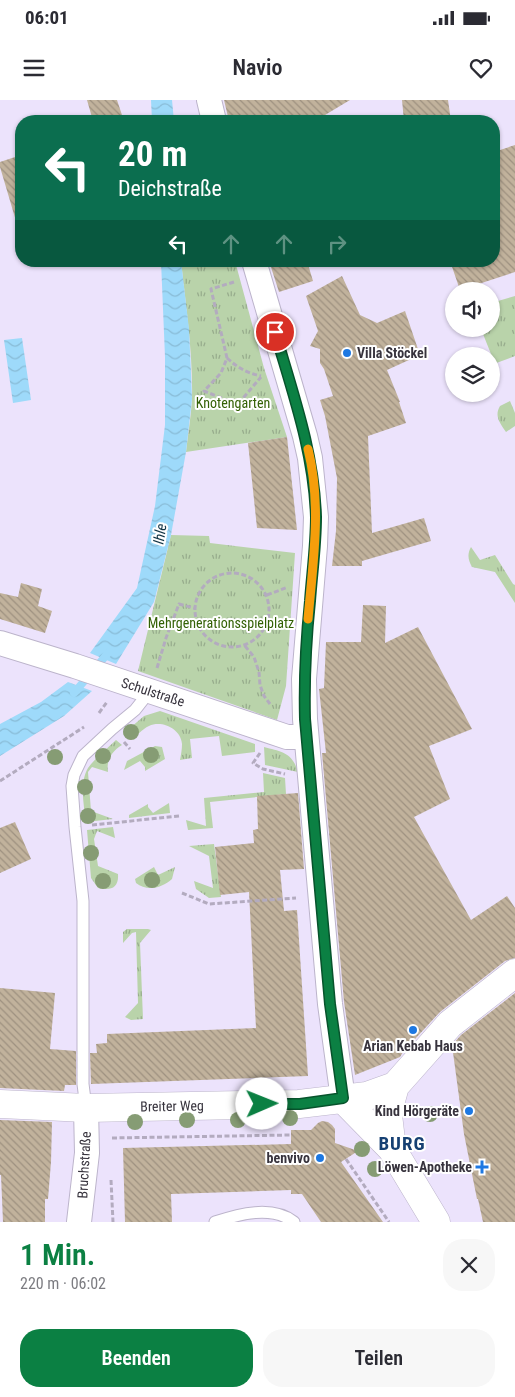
<!DOCTYPE html>
<html lang="de">
<meta charset="utf-8">
<style>
:root{--surface:#fff;--page:#f7f7f7;--text:#2b2b33;--muted:#7c7c81;--accent:#0b8043}
body{margin:0;font-family:"Roboto Condensed",sans-serif;background:var(--page);color:var(--text);height:100vh;display:flex;flex-direction:column;font-size:19px;white-space:nowrap}
*{box-sizing:border-box;margin:0}
p{font-size:16px;color:var(--muted)}
.icon{flex:none;width:28px;height:28px;fill:none;stroke:currentColor;stroke-width:2;stroke-linecap:round;stroke-linejoin:round}
.map{position:relative;height:1122px;overflow:hidden}
.side{display:flex;flex-direction:column;background:var(--surface);flex:1}
.side>*{flex:none}
.banner{position:absolute;left:15px;top:15px;width:485px;height:152px;border-radius:20px;box-shadow:0 1px 4px #0004;background:#0b6e4f;color:#fff;overflow:hidden}
.controls{position:absolute;left:445px;top:182px;display:grid;gap:10px}
.controls a{display:grid;place-items:center;width:55px;height:55px;border-radius:50%;background:var(--surface);box-shadow:0 1px 4px #0004;font-size:25px}
.pin{position:absolute;display:grid;place-items:center;width:42px;height:42px;color:#fff;margin:-21px;border:2px solid #fff;border-radius:50%;box-shadow:0 1px 5px #0007}
.me{position:absolute;width:55px;margin:-28px;rotate:89deg;stroke-linejoin:round;filter:drop-shadow(0 0 4px #0008)}
.turn{display:flex;align-items:center;gap:18px;height:105px;padding:0 20px;font-size:22px}
.turn .icon{width:65px;height:65px;stroke-width:2.5}
.turn b{display:block;font-size:35px;line-height:42px}
.lanes{display:flex;align-items:center;height:48px;padding:0 20px;background:#0003;justify-content:center;gap:25px;direction:ltr}
.lanes .off{opacity:.35}
.round{display:grid;place-items:center;flex:none;width:52px;height:52px;border-radius:20px;background:var(--page)}
.overview{display:flex;align-items:center;justify-content:space-between;height:85px;padding:0 20px}
h1{font-size:30px;font-weight:600;line-height:38px;color:var(--accent)}
.button{display:flex;gap:10px;margin-top:auto;padding:10px 20px}
.button a{flex:1;height:58px;border-radius:20px;background:var(--accent);color:#fff;font-size:20px;font-weight:600;line-height:58px;text-align:center}
.button a+a{background:var(--page);color:var(--text)}
.status{display:flex;justify-content:space-between;align-items:center;height:35px;padding:0 25px;background:var(--surface);direction:ltr}
.status svg{height:14px;fill:currentColor}
header{display:flex;justify-content:space-between;align-items:center;height:65px;padding:0 20px;background:var(--surface);font-size:22px;font-weight:600}
.map>svg:first-child{display:block}
.grass{fill:url(#grass-tufts)}
.water{fill:url(#water-waves)}
.lines{fill:none;stroke-linecap:round;stroke-linejoin:round}
.stream{stroke:#9edafa;stroke-width:8}
.building{fill:url(#building-back-hatch)}
.service-casing{stroke:#bcb4cb;stroke-width:13}
.minor-casing{stroke:#bcb4cb;stroke-width:26}
.tertiary-casing{stroke:#bcb4cb;stroke-width:29}
.path{stroke:#b3abbf;stroke-width:3;stroke-dasharray:5 2.5;stroke-linecap:butt}
.service{stroke:#fff;stroke-width:11}
.minor{stroke:#fff;stroke-width:24}
.tertiary{stroke:#fff;stroke-width:28}
.tree{fill:#869c74}
.route-casing{stroke:#07532c;stroke-width:12}
.route{stroke:#0b8043;stroke-width:9}
.slow{stroke:#f59e0b;stroke-width:9}
.poi-dot{fill:#1d78e2;stroke:#fff;stroke-width:2}
.labels{text-anchor:middle;stroke-width:4;stroke-linejoin:round;paint-order:stroke}
.poi-label{font-size:14px;font-weight:bold;fill:#37333d;stroke:#fff;text-anchor:end}
.park-label{font-size:14px;fill:#336105;stroke:#fff}
.street-label{font-size:14px;fill:#37333d;stroke:#fff}
.water-label{font-size:15px;font-style:italic;fill:#113445;stroke:#fff}
.district-label{font-size:19px;font-weight:bold;letter-spacing:1px;fill:#164073;stroke:#fff}
</style>
<div class="status"><b>06:01</b><svg viewBox="0 0 49 12"><path d="M0 12V9h3v3zM5 12V6h3v6zM10 12V3h3v9zM15 12V0h3v12zM26 1h20v11H26zM47 4h2v5h-2z"/></svg></div>
<header><svg class="icon" aria-label="menu" viewBox="0 0 24 24"><path d="M4 6h16M4 12h16M4 18h16"/></svg>Navio<svg class="icon" aria-label="heart" viewBox="0 0 24 24"><path d="M12 20l-8-8c-3-5 5-10 8-4 3-6 11-1 8 4z"/></svg></header>
<div class="map">
<svg width="515" height="1122" viewBox="0 0 515 1122">
<defs>
<pattern id="grass-tufts" width="24" height="20" patternUnits="userSpaceOnUse" patternTransform="scale(1.25)"><rect width="24" height="20" fill="#b9d3aa"/><path d="M3 7l-1-3M5 7V3M7 7l1-3M15 17l-1-3M17 17v-4M19 17l1-3" fill="none" stroke="#97ac8c"/></pattern>
<pattern id="water-waves" width="16" height="10" patternUnits="userSpaceOnUse" patternTransform="scale(1.25)"><rect width="16" height="10" fill="#9edafa"/><path d="M0 5q4-4 8 0t8 0" fill="none" stroke="#89bcd7"/></pattern>
<pattern id="building-back-hatch" width="6" height="6" patternUnits="userSpaceOnUse" patternTransform="scale(1.25)"><rect width="6" height="6" fill="#c1b29c"/><path d="M-1 5l2 2M0 0l6 6M5-1l2 2" fill="none" stroke="#9e9180"/></pattern>
</defs>
<rect width="100%" height="100%" fill="#ece3fc"/>
<path class="grass" d="M181,161h54l29,107 23,69 -101,15c2,-18 5,-36 6,-53 1,-46 -6,-92 -11,-138z
M515,196v60l-24,9 2,-6 -12,-30h10v-26z
M510,301l5,12v13l-9,6c-6,-9 -12,-16 -6,-26z
M171,435l38,1 1,7 85,10 -9,133 -9,34 -139,-49z
M471,447l9,13 15,-5 18,29 2,1v18l-20,-31 -23,-5c-4,-7 -5,-13 -1,-20z
M160,611l95,33v8l-33,4 -3,-20 -29,3 2,19 -12,2c1,-5 2,-11 2,-16 -1,-15 -20,-24 -33,-18 -7,3 -12,10 -19,14l-7,-6 21,-18z
M116,640l6,5c-10,6 -16,15 -14,27l-16,-5 -4,5 3,39 22,8 -27,3c-2,-16 -7,-39 2,-54 7,-10 19,-19 28,-28z
M155,646l7,1 3,12 -20,12v-4l-5,-6 -16,9 3,-9z
M264,647c18,5 28,5 34,25l-33,-7z
M263,673l22,5 1,16 -76,8 3,26 -25,2 -2,-10 20,6 -2,-28 60,-6z
M169,703l1,10 -41,5v-3l19,-11v3l5,6z
M113,727l2,11 -18,-7 -3,8 4,27 20,8c1,14 -7,17 -20,14l-7,-10 -4,-48z
M214,744l7,53 -12,1 -13,-9 -2,-8 19,7 -4,-32 -20,-10z
M154,767l4,8 17,-8 -3,12c-10,9 -25,13 -36,4l-1,-4z
M127,829h21l3,1 -11,13 3,76 -12,1 -6,-3 13,-14 -2,-71 -4,1 -9,10v-11z"/>
<path class="water" d="M151,0h21l2,21h-22z
M161,161h20l8,68 2,44 1,26 -6,53 -15,83 -17,67 -38,62 -26,-11 47,-65 18,-82 10,-81v-68z
M22,238l9,62 -18,3 -9,-63z
M68,582l24,9 -28,25 -64,40v-32l41,-22z"/>
<g class="lines">
<path class="stream" d="M74,593l35,-41"/>
</g>
<path class="building" d="M87,0h30l7,21h-31z
M224,0h126l-35,21h-86z
M402,0h46l3,21h-47z
M515,45v127l-55,18 -10,-29h44v-109z
M21,55v65l-5,1 -16,-54v-5z
M269,161h38l6,20 -34,11z
M342,176l18,39 17,8 28,-12 15,44 -33,15 13,32h-1l7,21 -38,13 4,97 52,-15 7,23 -69,20v5h-30l4,-35 1,-53 -12,-62 -5,-16 13,-4 -9,-27 -4,-6v-14l-10,-3 8,-15 -12,-35z
M287,337l10,93 -40,-2 -9,-85z
M21,483l21,6 -4,17 14,5 -7,22 -45,-14v-26l18,4z
M363,505l23,1 -1,37 33,-16 54,102 -43,17 21,53 -36,18 57,103 36,-24 8,12v50l-10,3 -65,51 -37,40 -3,5 -45,18 -11,-73 -22,-249h4l-7,-64 5,-1 2,-46h35z
M298,693l6,76 -24,1 4,41 13,-1 11,166 -217,8 -1,-31h7l-1,-9 11,-1v-9l149,-6 -7,-136 -29,3 -5,-48 39,-4 -1,-13 5,-1 -1,-33z
M15,722l16,37 -31,14v-45z
M0,888l55,5 -5,56 26,2v34h-11l-1,6 -64,-3z
M515,893v229h-32l-5,-23h-1l-13,-65 -12,-89 9,-10z
M0,1020l52,2 -1,40 -3,37h-3v23h-42l-2,-47h-1z
M322,1021l6,1 4,3 3,4v14l23,8 -17,11 42,60h-62l-19,-28h-11v-4l-120,4 1,28h-47l-2,-74 168,-4v-14h20l7,-7z"/>
<g class="lines">
<g class="service-casing">
<path id="service" d="M86,1008l-3,-24v-183l-8,-74 -3,-41 2,-11 9,-19 29,-27 23,-19 15,-19
M215,1122c24,-8 57,-17 79,0"/>
</g>
<g class="minor-casing">
<path id="minor" d="M209,0l5,21
M254,161l51,175 5,22 6,59 -1,29 -11,133 1,40 25,285 13,95
M0,543l75,23 212,71h19
M79,1122l8,-69 -1,-45"/>
</g>
<g class="tertiary-casing">
<path id="tertiary" d="M395,986l-5,18 -2,11 4,34 44,73
M343,999l49,50
M0,1004l86,4 213,-4 68,-8 28,-10 55,-62 65,-51"/>
</g>
<path class="path" d="M234,182l-23,7 16,69 -6,15 -17,18 25,10 9,8 6,-12 17,-20
M227,258c11,10 20,15 34,18
M195 510a37 37 0 1 1 74 0a37 37 0 1 1-74 0Z
M267,495l21,-8
M245,546l9,11 5,15 1,13 4,11 6,8
M157,568l9,-30 13,-34 15,4
M99,613l8,-11
M124,642l6,7
M260,653l-7,10 10,6 22,5
M0,681l84,-54
M92,725l87,-9
M182,793l27,11 87,-6
M112,1038l179,-3
M346,1059l43,63
M111,1080l2,42"/>
<use href="#service" class="service"/>
<use href="#minor" class="minor"/>
<use href="#tertiary" class="tertiary"/>
</g>
<g class="tree">
<circle cx="131" cy="632" r="8"/>
<circle cx="151" cy="655" r="8"/>
<circle cx="103" cy="656" r="8"/>
<circle cx="55" cy="657" r="8"/>
<circle cx="85" cy="687" r="8"/>
<circle cx="88" cy="716" r="8"/>
<circle cx="91" cy="753" r="8"/>
<circle cx="152" cy="780" r="8"/>
<circle cx="103" cy="781" r="8"/>
<circle cx="430" cy="1014" r="8"/>
<circle cx="290" cy="1018" r="8"/>
<circle cx="187" cy="1020" r="8"/>
<circle cx="238" cy="1020" r="8"/>
<circle cx="135" cy="1022" r="8"/>
<circle cx="362" cy="1049" r="8"/>
<circle cx="375" cy="1069" r="8"/>
</g>
<g class="lines">
<g class="route-casing">
<path id="route" d="M262,1004h38l43,-6 -13,-94 -25,-285c-1,-40 1,-79 5,-118 2,-28 6,-56 6,-84 -2,-65 -23,-123 -41,-185"/>
</g>
<use href="#route" class="route"/>
<path class="slow" d="M308,519c5,-57 14,-114 0,-170"/>
</g>
<g class="poi-dot">
<circle cx="347" cy="253" r="5"/>
<circle cx="413" cy="930" r="5"/>
<circle cx="469" cy="1011" r="5"/>
<circle cx="320" cy="1058" r="5"/>
<path d="M479.5 1059.5h5v5h5v5h-5v5h-5v-5h-5v-5h5z"/>
</g>
<g class="labels">
<g class="poi-label">
<text x="357" y="258" text-anchor="start">Villa Stöckel</text>
<text x="413" y="951" text-anchor="middle">Arian Kebab Haus</text>
<text x="459" y="1016">Kind Hörgeräte</text>
<text x="310" y="1063">benvivo</text>
<text x="472" y="1072">Löwen-Apotheke</text>
</g>
<g class="park-label">
<text x="233" y="308">Knotengarten</text>
<text x="221" y="528">Mehrgenerationsspielplatz</text>
</g>
<g class="street-label">
<text transform="translate(153 592) rotate(18)" y="5">Schulstraße</text>
<text transform="translate(172 1006) rotate(-1)" y="5">Breiter Weg</text>
<text transform="translate(84 1065) rotate(-87)" y="5">Bruchstraße</text>
</g>
<g class="water-label">
<text transform="translate(160 434) rotate(-81)" y="5">Ihle</text>
</g>
<g class="district-label">
<text x="402" y="1050">BURG</text>
</g>
</g>
</svg>
<div class="controls">
<a><svg class="icon" aria-label="sound" viewBox="0 0 24 24"><path d="M4 9h4l5-4v14l-5-4H4zM17 9q2 3 0 6"/></svg></a>
<a><svg class="icon" aria-label="layers" viewBox="0 0 24 24"><path d="M12 4l9 5-9 5-9-5zM3 14l9 5 9-5"/></svg></a>
</div>
<div class="pin" style="left:275px;top:232px;background:#d93025"><svg class="icon" aria-label="arrive" viewBox="0 0 24 24"><path d="M6 21V4h12l-3 4 3 4H6"/></svg></div>
<svg class="me" style="left:262px;top:1004px" viewBox="-20 -20 40 40"><circle r="19" fill="#fff"/><path d="M0-13L10 11 0 6-10 11z" fill="#0b8043"/></svg>
<div class="banner">
<div class="turn"><svg class="icon" aria-label="left" viewBox="0 0 24 24"><path d="M17 20v-9H6M10 6l-5 5 5 5"/></svg><div><b>20 m</b>Deichstraße</div></div>
<div class="lanes"><svg class="icon" aria-label="left" viewBox="0 0 24 24"><path d="M17 20v-9H6M10 6l-5 5 5 5"/></svg><svg class="icon off" aria-label="ahead" viewBox="0 0 24 24"><path d="M12 20V5M6 11l6-6 6 6"/></svg><svg class="icon off" aria-label="ahead" viewBox="0 0 24 24"><path d="M12 20V5M6 11l6-6 6 6"/></svg><svg class="icon off" aria-label="right" viewBox="0 0 24 24"><path d="M7 20v-9h11M14 6l5 5-5 5"/></svg></div>
</div>
</div>
<section class="side">
<div class="overview"><div><h1>1 Min.</h1><p>220 m · 06:02</p></div><a class="round"><svg class="icon" aria-label="close" viewBox="0 0 24 24"><path d="M6 6l12 12M18 6L6 18"/></svg></a></div>
<div class="button"><a>Beenden</a><a>Teilen</a></div>
</section>
